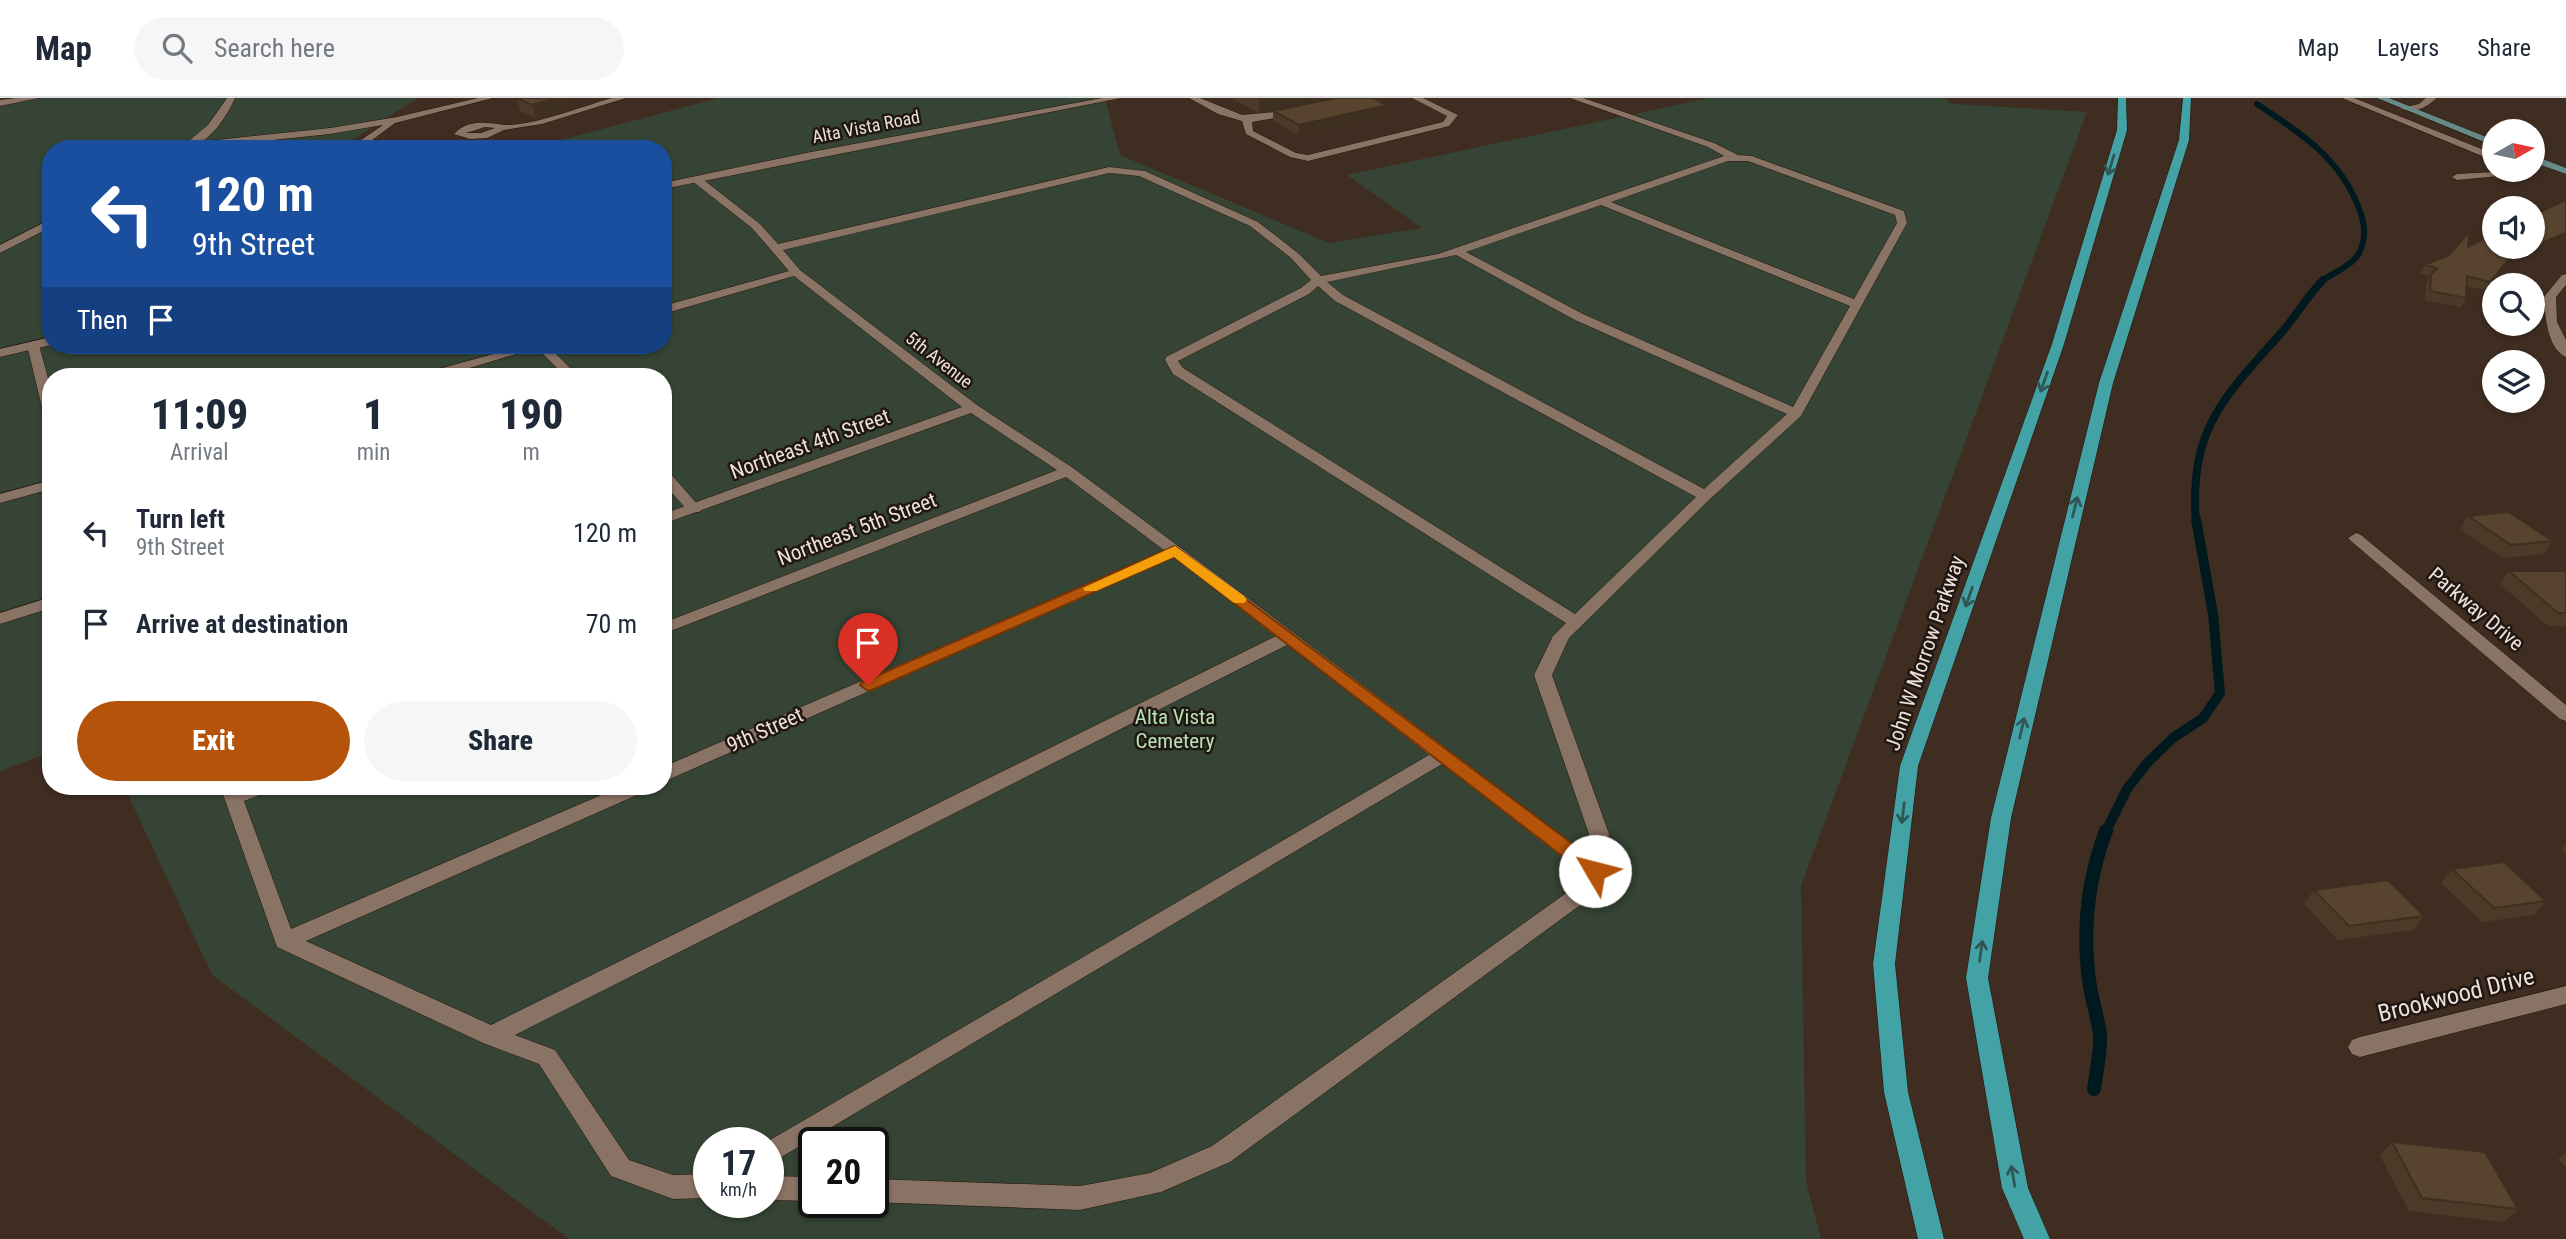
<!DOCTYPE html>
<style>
:root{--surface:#fff;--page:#f6f6f7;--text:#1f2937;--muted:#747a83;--line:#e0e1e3;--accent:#b45309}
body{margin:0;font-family:"Roboto Condensed",sans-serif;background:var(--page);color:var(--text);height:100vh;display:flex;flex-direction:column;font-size:26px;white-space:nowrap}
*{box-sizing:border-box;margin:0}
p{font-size:23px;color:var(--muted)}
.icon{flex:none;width:38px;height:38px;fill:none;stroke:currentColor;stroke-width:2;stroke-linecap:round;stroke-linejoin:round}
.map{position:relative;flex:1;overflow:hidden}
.panel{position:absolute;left:42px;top:270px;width:630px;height:427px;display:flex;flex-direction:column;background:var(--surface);border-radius:28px;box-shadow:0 2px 5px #0004}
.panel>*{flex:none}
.guide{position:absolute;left:42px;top:42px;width:630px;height:214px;border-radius:28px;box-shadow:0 2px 5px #0004;background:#1a4fa0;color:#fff;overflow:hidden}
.needle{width:46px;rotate:81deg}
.controls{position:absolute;left:2482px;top:21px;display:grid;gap:14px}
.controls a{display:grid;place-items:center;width:63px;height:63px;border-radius:50%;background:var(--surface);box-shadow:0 2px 5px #0004;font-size:35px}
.speed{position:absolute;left:693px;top:1029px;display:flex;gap:14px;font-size:35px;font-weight:700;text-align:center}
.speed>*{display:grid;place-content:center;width:91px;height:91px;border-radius:50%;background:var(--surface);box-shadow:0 2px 5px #0004;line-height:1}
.speed small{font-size:18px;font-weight:400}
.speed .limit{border:4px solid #111;border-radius:10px;background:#fff;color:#111}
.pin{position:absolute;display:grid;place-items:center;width:60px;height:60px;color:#fff;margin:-72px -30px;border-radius:50% 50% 50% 0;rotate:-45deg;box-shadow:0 0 7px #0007}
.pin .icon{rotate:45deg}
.me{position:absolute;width:77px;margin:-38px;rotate:307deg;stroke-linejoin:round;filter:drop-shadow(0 0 5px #0008)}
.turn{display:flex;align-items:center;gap:24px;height:147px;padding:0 35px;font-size:32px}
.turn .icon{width:91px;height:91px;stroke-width:2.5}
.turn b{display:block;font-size:49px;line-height:60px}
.then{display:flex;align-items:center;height:66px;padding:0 35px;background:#0003;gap:14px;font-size:26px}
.eta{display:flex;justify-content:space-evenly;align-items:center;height:119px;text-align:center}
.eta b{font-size:42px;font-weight:800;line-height:49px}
.action{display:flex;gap:14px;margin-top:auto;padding:14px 35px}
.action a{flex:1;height:80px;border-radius:42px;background:var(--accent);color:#fff;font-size:28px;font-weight:800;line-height:80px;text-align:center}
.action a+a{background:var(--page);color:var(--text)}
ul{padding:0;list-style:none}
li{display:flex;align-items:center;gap:21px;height:91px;padding:0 35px}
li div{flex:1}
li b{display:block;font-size:26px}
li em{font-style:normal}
header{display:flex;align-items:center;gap:42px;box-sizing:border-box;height:98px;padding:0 35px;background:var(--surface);border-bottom:2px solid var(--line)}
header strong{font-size:33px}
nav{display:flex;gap:38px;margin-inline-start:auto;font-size:24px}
.search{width:490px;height:63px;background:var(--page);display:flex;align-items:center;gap:18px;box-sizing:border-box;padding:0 24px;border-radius:38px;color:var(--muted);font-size:26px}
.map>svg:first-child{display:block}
.green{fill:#354434;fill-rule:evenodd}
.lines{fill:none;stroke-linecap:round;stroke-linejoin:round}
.stream-far3{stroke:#00191f;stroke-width:6}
.stream-far2{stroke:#00191f;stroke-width:8}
.stream-far1{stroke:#00191f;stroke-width:10}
.stream{stroke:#00191f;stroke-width:14}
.lane-casing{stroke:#261409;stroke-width:1}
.street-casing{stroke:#261409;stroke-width:1}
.secondary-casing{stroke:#261409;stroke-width:1}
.primary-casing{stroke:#261409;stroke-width:1}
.lane{fill:#897365;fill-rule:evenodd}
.street{fill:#897365;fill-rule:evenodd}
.secondary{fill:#668a86;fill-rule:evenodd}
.primary{fill:#43a2a6;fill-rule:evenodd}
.wall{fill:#4c3a28}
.shaded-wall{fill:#3e2f20}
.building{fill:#58432e;stroke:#3e2f20;stroke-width:2}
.oneway{stroke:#305655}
.route{fill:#b45309;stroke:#753606;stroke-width:2}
.slow{fill:#f59e0b}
.labels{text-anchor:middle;stroke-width:5;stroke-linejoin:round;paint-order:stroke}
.far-street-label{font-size:18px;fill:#eee1da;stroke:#201712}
.street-label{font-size:21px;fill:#eee1da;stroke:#201712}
.park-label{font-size:21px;fill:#b7e2b6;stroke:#201712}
.near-street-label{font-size:24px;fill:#eee1da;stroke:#201712}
</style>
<header>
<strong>Map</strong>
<div class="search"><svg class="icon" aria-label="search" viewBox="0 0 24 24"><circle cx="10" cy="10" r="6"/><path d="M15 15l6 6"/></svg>Search here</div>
<nav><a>Map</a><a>Layers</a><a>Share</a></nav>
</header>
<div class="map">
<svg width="2566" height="1141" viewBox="0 0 2566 1141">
<rect width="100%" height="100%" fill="#402d21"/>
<path class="green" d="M0,0h418l-80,51h-287v196h612v-196h-136l192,-51h386l15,57 209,88 93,-15 -75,-53 363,-77h234l9,6 134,8 -286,774 5,295 15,58h-1252l-357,-264 -88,-189h539v-410h-612v376l-51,19zM709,1045h59v59h-59zM814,1045h59v59h-59z"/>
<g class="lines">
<path class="stream-far3" d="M2257,6c42,28 82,53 101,102 6,14 9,32 1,47 -8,14 -26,19 -38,29"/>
<path class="stream-far2" d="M2196,423c-8,-92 30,-126 86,-189 15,-17 25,-36 41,-52"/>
<path class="stream-far1" d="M2105,735l22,-44 21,-27 25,-24 30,-20 17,-25 -7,-79 -17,-95"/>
<path class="stream" d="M2094,991c2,-17 7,-37 6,-54 -2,-16 -7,-32 -10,-48 -8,-53 -3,-106 16,-156"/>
<g class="lane-casing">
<path id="lane" d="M16,0h23l-39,8v-6z
M227,0h8c-10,22 -29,51 -56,51l29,-24z
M612,0h14l-84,26 -38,6 -17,8 -17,1 -16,-5c15,-16 33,-11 51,-9 28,1 79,-19 107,-27zM485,29l10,1 -14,5h-15z
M1189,0h11l42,17 56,-5v4l-46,8 1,9 43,22 12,2 135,-33 4,-6 -35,-18h11l35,17 -9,11 -141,35 -18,-4 -44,-23 -4,-13 -24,-7z
M1570,0h13l131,45 24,12 14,1 152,55 3,12 -106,193 -91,83 -141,139 -17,37 57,159 -4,37 -11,24 -364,267 -69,30 -81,18 -208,-8 1,-23 207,7 70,-13 62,-27 367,-262 5,-11 -142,-109 -674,401v-22h-3l664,-388 -142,-110 -772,390 40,15 74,110 44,15 36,-1v24l-36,1 -62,-23 -72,-112 -56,-21 -206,-96 -57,-161h53l-3,5 -26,10 47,128 331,-143h26l-2,5 -340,150 185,84 785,-389 -103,-79 -510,225v-15l501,-217 -98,-73 -403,157v-11l394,-153 -86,-57 -308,111v-10l299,-107 -168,-131 -131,38v-8l126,-35 -37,-43 -60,-47v-4h8l60,47 18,20 331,-77 36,4 113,51 41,32 22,22 117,-22 286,-98 -16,-9zM1728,63h20l147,54 2,8 -43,76 -243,-97zM1109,75l30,3 111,50 41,32 20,22 -10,8 -135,69 -1,3 8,14 393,249 -13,13 -19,39 55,159 -2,20 -406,-306 -108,-80 -96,-63 -177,-135 -17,-20zM1601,107l249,101 -57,101 -210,-93 -117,-62zM1456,157l119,65 212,94 -83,75 -361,-194 -16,-13zM1318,188l17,15 361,196 -121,117 -392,-246 -5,-7 131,-67z
M2342,0h12l140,56v7z
M2426,0h10c-8,9 -23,17 -35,10l18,-4z
M2532,69l4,3 -5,3 -74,7 -5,-3 5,-3 75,-4z
M51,121v8l-51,26v-8z
M33,243l6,4 12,44v31l-7,-4 -17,-71z
M527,247h19l-103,31h-21l2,-3z
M51,382v9l-51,14v-9z
M51,499v11l-51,16v-11z
M768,1078l46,1v24l-46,-1z"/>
</g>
<g class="street-casing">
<path id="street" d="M478,0h15l-98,25 -35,26h-12l35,-24 -53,9 -141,15 -6,-3 5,-3 142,-15 67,-11z
M1102,0h19l-458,91v-6l148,-31z
M2566,176v11l-10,12 1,25 9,18v17c-19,-8 -21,-42 -22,-60l18,-22z
M51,239v8l-51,12v-8z
M534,247h13l31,31h-13z
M663,372l5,1 31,35 3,3 -3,3h-10l-26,-29z
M2356,435l5,2 205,170v16l-6,-2 -209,-178 -3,-3z
M2566,888v18l-206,53 -8,-3 -4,-7 4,-7 8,-3z"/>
</g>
<g class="secondary-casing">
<path id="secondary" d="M2377,0h12l105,42v6z
M2532,57l34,13v6l-34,-12z"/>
</g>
<g class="primary-casing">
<path id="primary" d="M2118,0h8l1,32 -63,214 -146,422 -23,198 13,128 36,147h-26l-34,-147 -11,-128 27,-198 152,-422 65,-214z
M2183,0h8l-2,42 -76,243 -102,435 -23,160 40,210 22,51h-26l-22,-51 -36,-210 25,-160 108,-435 80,-243z"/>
</g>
<use href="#lane" class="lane"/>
<use href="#street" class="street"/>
<use href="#secondary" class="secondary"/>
<use href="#primary" class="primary"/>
</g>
<path class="wall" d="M516,0h57l2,9 -39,11 -15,-6z
M1231,0h103l-75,15z
M1387,7v10l-88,20 -26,-14v-10z
M2468,149l38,17 -21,26 -19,-4v12l-5,9 -36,-7 1,-16 4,-8 -10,-3 5,-8z
M2468,418l85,25 -9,13 -42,4 -42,-29z
M2509,473h57v55h-18l-48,-42z
M2566,746v9l-5,-3z
M2452,771l94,32 -12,14 -52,7 -41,-39z
M2314,792l110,26 -11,14 -75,10 -34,-36z
M2392,1044l126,67 -14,13 -95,-11 -29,-55z
M2566,1054v15l-8,-8z"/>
<path class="shaded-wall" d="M556,0h17l2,9 -39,11 -4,-13z
M1266,0h68l-75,15v-14z
M1387,7v10l-88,20v-10z
M2566,135v6l-60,25 -21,26 5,-8 21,-26z"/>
<path class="building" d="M516,0h40l-24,7z
M1335,0h38l14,7 -88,20 -26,-14z
M2566,102v33l-34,14v-31z
M2469,134l-1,15 26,-13v13h38l-21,9 -21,26 -23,-6 -1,22 -36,-7 1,-16 6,-7 -12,-3 24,-10z
M2509,414l44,29 -42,4 -43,-29z
M2509,473h57v42h-8z
M2504,764l42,39 -52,7 -42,-39z
M2388,782l36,36 -75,10 -35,-36z
M2392,1044l93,10 33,57 -96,-11z"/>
<defs><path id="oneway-shaft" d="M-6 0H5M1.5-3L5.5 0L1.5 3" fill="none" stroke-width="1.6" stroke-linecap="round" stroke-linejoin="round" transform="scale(1.75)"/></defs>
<g class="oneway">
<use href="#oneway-shaft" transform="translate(2111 67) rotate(107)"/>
<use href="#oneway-shaft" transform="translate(2044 284) rotate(109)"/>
<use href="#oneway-shaft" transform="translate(2075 409) rotate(-76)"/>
<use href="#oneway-shaft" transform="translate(1969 499) rotate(109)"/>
<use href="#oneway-shaft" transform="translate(2022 630) rotate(-77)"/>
<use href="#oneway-shaft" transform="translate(1903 715) rotate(97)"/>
<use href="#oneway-shaft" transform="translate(1981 853) rotate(-82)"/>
<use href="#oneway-shaft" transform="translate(2013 1078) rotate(-100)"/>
</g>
<path class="route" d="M1175,448l427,320 2,5 -2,5h-14l-414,-319 -300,132 -6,2 -8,-6 2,-3z"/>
<path class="slow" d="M1175,448l69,50 3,4 -3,3h-10l-60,-46 -78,34h-11l-2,-3z"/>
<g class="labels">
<g class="far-street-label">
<text transform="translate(866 29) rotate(-11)" y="6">Alta Vista Road</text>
<text transform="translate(939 262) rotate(38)" y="6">5th Avenue</text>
</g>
<g class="street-label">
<text transform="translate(810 346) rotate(-20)" y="7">Northeast 4th Street</text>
<text transform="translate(857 431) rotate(-21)" y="7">Northeast 5th Street</text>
<text transform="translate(2476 511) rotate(40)" y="7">Parkway Drive</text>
<text transform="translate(1925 555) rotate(-71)" y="7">John W Morrow Parkway</text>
<text transform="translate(765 632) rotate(-24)" y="7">9th Street</text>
</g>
<g class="park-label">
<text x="1175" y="626">Alta Vista<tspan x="1175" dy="24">Cemetery</tspan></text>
</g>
<g class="near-street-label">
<text transform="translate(2456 897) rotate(-14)" y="8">Brookwood Drive</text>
</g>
</g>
</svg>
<div class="controls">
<a><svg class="needle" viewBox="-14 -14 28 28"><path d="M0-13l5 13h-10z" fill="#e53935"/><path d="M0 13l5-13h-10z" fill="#747a83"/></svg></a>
<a><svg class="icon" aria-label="sound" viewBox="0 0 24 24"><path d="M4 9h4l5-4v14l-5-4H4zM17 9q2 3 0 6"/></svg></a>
<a><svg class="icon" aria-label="search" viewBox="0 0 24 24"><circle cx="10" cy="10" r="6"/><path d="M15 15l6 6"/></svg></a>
<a><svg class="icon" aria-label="layers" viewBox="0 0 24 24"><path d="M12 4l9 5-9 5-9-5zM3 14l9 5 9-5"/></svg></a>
</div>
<div class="speed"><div>17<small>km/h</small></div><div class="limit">20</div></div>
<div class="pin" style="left:868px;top:587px;background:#d93025"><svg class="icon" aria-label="arrive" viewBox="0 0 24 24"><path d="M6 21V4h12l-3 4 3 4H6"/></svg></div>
<svg class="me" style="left:1595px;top:773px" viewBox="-20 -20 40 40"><circle r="19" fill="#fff"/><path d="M0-13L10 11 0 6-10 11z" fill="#b45309"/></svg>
<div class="guide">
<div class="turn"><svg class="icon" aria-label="left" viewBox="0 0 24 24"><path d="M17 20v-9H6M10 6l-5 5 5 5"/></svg><div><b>120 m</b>9th Street</div></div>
<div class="then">Then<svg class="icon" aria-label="arrive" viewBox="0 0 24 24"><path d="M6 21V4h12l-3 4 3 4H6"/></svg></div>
</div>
<section class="panel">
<div class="eta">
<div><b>11:09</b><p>Arrival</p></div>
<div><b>1</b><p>min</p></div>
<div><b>190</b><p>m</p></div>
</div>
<ul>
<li><svg class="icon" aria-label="left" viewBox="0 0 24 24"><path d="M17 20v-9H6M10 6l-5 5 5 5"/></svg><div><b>Turn left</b><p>9th Street</p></div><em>120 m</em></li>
<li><svg class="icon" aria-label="arrive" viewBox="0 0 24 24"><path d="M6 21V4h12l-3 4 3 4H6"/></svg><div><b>Arrive at destination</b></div><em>70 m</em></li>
</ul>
<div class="action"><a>Exit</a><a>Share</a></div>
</section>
</div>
